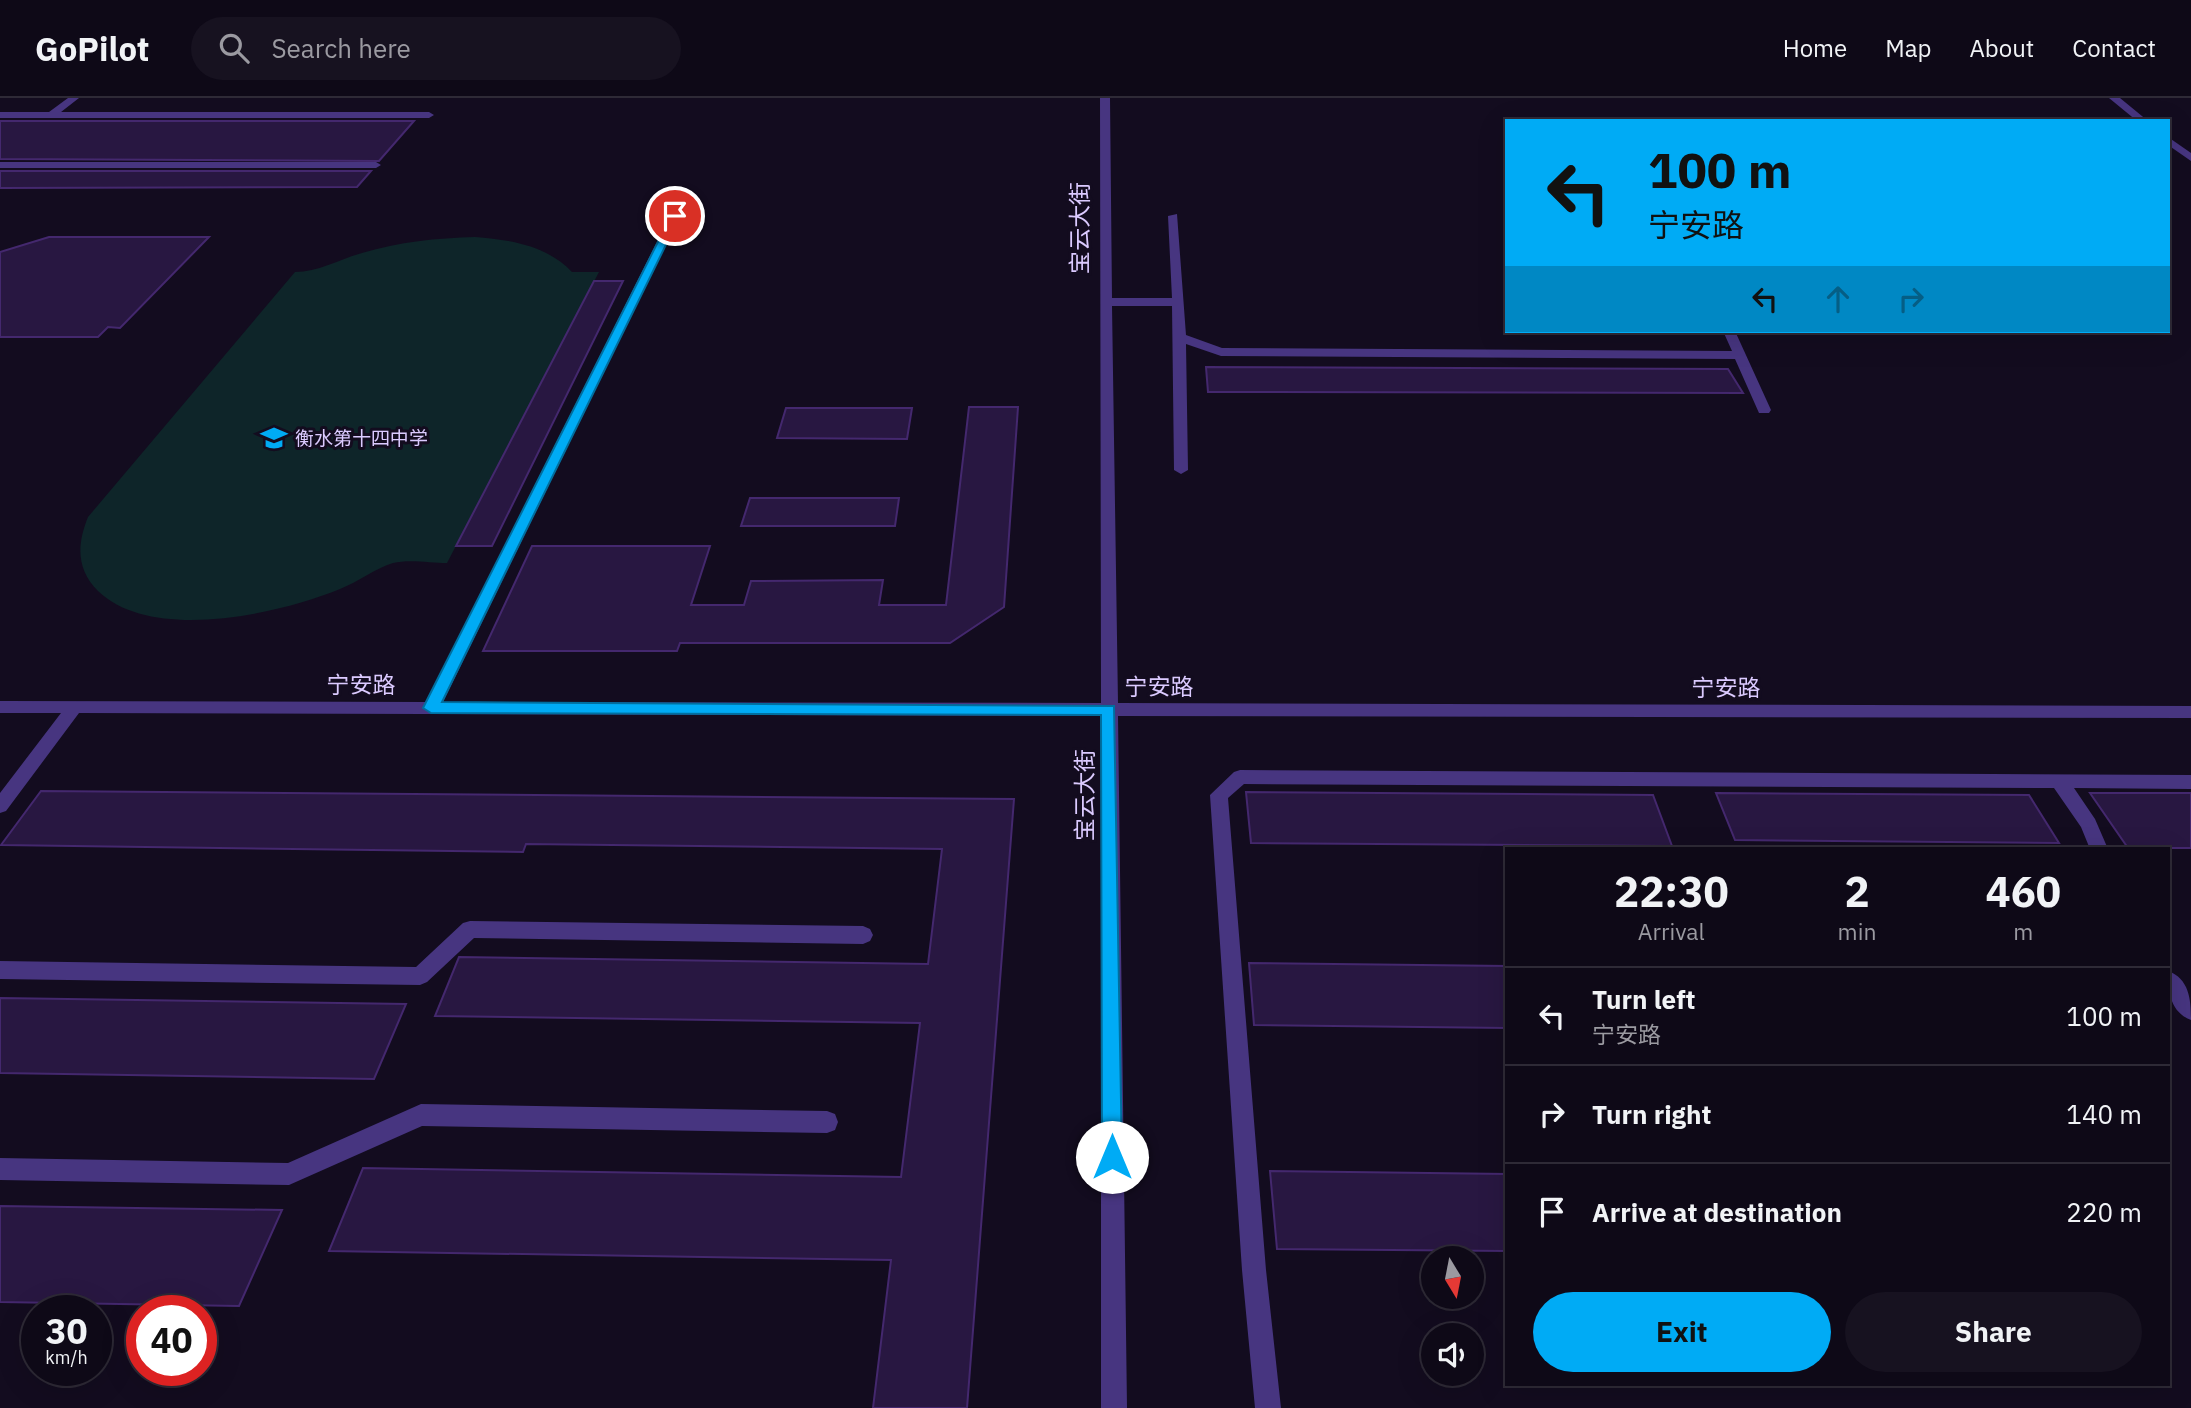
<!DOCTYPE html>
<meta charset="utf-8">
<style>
:root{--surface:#0e0917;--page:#171220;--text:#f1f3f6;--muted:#9b9aa1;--line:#2e2a36;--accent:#00abf5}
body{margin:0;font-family:"IBM Plex Sans","Noto Sans SC",sans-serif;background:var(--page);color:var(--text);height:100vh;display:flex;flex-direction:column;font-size:26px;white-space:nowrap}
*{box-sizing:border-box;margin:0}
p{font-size:23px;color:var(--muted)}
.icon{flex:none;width:38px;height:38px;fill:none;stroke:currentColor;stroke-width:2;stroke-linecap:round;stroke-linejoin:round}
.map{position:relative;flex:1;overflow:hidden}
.side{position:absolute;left:1505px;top:749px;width:665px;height:539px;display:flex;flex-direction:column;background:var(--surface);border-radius:0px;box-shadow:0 7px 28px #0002,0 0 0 2px var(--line)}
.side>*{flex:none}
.top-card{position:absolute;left:1505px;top:21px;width:665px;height:214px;border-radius:0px;box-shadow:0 7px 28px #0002,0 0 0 2px var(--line);background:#00abf5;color:#111;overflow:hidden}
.needle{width:46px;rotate:170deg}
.buttons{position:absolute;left:1421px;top:1148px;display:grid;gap:14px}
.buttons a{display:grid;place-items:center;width:63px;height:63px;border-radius:50%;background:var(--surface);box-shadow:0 7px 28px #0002,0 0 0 2px var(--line);font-size:35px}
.speed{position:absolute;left:21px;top:1197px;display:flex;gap:14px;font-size:35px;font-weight:700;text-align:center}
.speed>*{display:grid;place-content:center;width:91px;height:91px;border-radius:50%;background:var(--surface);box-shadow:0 7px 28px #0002,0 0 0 2px var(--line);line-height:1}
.speed small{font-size:18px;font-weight:400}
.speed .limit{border:10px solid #d22;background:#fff;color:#111}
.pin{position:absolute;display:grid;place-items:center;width:60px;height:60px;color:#fff;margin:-30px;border:4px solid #fff;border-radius:50%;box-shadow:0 2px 7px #0007}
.me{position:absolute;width:77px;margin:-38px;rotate:0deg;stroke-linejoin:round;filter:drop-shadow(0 0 5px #0008)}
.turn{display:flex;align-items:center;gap:24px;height:147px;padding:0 28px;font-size:32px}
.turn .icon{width:91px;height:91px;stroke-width:2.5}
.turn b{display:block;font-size:49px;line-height:60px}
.lanes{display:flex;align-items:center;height:66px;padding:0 28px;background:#0003;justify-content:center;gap:35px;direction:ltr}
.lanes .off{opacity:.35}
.eta{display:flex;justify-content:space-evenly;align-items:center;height:119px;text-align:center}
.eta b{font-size:42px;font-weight:800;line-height:49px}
.button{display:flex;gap:14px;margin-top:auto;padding:14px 28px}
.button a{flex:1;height:80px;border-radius:42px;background:var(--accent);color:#111;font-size:28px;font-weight:800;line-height:80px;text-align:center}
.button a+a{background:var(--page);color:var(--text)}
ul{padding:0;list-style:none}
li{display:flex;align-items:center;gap:21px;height:98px;padding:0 28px;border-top:2px solid var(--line)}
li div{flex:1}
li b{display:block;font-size:26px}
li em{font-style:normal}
header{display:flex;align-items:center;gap:42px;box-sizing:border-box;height:98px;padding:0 35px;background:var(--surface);border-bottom:2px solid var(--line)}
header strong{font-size:33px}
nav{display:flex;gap:38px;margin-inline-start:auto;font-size:24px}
.search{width:490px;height:63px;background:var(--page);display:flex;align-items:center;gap:18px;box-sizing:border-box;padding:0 24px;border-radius:38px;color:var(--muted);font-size:26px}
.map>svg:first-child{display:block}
.green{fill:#0e2529}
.building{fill:#281741;stroke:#44286e;stroke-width:2}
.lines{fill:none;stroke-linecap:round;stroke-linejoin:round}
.minor{fill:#473580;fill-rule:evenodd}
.route{fill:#00abf5;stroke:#006f9f;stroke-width:2}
.labels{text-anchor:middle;stroke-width:6;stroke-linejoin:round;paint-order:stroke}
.far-poi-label{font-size:19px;fill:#dbcaff;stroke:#130c1f;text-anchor:start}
.street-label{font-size:23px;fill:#dbcaff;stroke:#130c1f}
</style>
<header>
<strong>GoPilot</strong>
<div class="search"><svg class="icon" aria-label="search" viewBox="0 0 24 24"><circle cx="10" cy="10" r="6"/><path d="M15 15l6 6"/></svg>Search here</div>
<nav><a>Home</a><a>Map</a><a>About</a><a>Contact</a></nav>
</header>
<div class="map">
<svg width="2191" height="1310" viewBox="0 0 2191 1310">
<rect width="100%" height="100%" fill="#130c1f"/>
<path class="green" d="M475,139c36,3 71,8 97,35h27l-152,291c-16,0 -38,-4 -54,0 -17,5 -35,19 -53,26 -61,25 -188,54 -242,2 -22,-22 -21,-47 -10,-74l207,-245c24,0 45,-13 67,-19 37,-11 75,-15 113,-16z"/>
<path class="building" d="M0,23h414l-35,40 -379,-2z
M0,73h371l-14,16 -357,1z
M49,139h160l-89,91 -12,-1 -10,10h-98v-85z
M594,183h29l-131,265h-36z
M1206,269l522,2 15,24 -535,-1z
M969,309h49l-14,200 -54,36h-270l-3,8h-194l49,-105h178l-19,59h53l7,-24 132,-1 -4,25h67z
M786,310h126l-5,31 -130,-1z
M750,400h149l-4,28h-154z
M41,693l973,8 -47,609h-94l18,-148 -562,-9 34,-83 538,9 19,-154 -485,-7 24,-59 469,7 14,-115 -416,-5 -3,8 -522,-7z
M1246,694l407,3 19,51 -421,-3z
M1716,695l313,2 30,48 -324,-3z
M2090,695h101v55h-63z
M1249,865l258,3v62l-253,-3z
M0,900l406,6 -32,75 -374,-6z
M1270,1073l237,3v77l-230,-2z
M0,1108l282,4 -43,96 -239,-4z"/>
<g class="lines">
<path class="minor" d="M68,0h11l-18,14h368l5,3 -5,3h-429v-6h49z
M1100,0h10l2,200h60l-4,-82 9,-2 9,121 36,13 510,3 -9,-20h12l36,79 -2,3h-10l-24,-54 -514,-3 -35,-12 2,126 -7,4 -7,-4 -2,-164h-60l6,397 1073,3v12l-1073,-2 9,692h-26v-692l-1022,-3 -73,98 -6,2v-20l61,-80h-61v-12l426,1 244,-486 5,-3 5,3 -237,486 658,1z
M2109,0h11l28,23h-11z
M2168,39l23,16v8l-23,-16z
M0,64h376l5,3 -5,3h-376z
M1240,672l951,5v14l-117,-1 21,31 13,30h-18l-9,-22 -27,-39 -810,-4 -16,14 38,472 15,138h-26l-13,-138 -32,-475 24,-23z
M470,823l393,5 7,3 3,6 -3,6 -7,3 -389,-6 -47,44 -7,3 -420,-6v-18l416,6 47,-44z
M2168,873c22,8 23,30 23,49 -21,-8 -23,-29 -23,-49z
M421,1006l406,7 8,3 3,8 -3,8 -8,3 -405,-7 -133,59 -289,-5v-22l288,5z"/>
</g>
<path class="route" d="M672,116l8,2 -238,486 672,4 8,451 -3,7 -7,3 -7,-3 -3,-7 -1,-442 -670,-2 -8,-5z"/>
<defs>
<g id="school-bare" transform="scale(2.1)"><path d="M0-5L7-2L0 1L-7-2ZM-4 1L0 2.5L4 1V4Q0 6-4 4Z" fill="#00abf5" stroke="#130c1f" stroke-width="2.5" paint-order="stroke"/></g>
</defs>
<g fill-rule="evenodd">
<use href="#school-bare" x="274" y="340"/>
</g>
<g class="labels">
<g class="far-poi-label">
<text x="295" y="347">衡水第十四中学</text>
</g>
<g class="street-label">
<text transform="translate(1080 130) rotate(-90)" y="8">宝云大街</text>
<text x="361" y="595">宁安路</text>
<text x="1159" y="597">宁安路</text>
<text x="1726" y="598">宁安路</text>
<text transform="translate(1085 697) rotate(-90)" y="8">宝云大街</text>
</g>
</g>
</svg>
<div class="buttons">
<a><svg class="needle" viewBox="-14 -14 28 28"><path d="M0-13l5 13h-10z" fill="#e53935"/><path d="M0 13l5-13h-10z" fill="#9b9aa1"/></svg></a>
<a><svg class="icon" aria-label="sound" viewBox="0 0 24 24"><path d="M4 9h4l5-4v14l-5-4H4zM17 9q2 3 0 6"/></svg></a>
</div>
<div class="speed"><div>30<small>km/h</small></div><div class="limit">40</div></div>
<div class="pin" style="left:675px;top:118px;background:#d93025"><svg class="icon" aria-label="arrive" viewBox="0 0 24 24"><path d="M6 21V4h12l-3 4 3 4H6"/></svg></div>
<svg class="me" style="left:1112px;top:1059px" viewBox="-20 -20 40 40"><circle r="19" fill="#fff"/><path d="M0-13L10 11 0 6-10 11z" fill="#00abf5"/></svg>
<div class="top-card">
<div class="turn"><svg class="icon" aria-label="left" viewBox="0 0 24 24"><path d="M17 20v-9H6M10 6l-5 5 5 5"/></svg><div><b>100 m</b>宁安路</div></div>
<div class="lanes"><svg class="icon" aria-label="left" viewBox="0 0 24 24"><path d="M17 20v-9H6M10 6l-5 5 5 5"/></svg><svg class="icon off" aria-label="ahead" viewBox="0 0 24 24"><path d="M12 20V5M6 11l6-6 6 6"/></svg><svg class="icon off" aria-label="right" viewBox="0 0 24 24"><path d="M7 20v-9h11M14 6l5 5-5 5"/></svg></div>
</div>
<section class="side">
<div class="eta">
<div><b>22:30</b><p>Arrival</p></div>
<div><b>2</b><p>min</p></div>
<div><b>460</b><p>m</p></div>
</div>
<ul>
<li><svg class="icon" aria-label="left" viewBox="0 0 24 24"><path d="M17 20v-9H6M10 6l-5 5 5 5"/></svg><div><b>Turn left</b><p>宁安路</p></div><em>100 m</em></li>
<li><svg class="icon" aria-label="right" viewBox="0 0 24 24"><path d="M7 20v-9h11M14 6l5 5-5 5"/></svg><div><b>Turn right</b></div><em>140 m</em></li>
<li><svg class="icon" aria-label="arrive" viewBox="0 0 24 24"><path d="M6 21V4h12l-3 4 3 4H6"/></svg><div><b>Arrive at destination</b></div><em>220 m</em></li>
</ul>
<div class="button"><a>Exit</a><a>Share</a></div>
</section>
</div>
